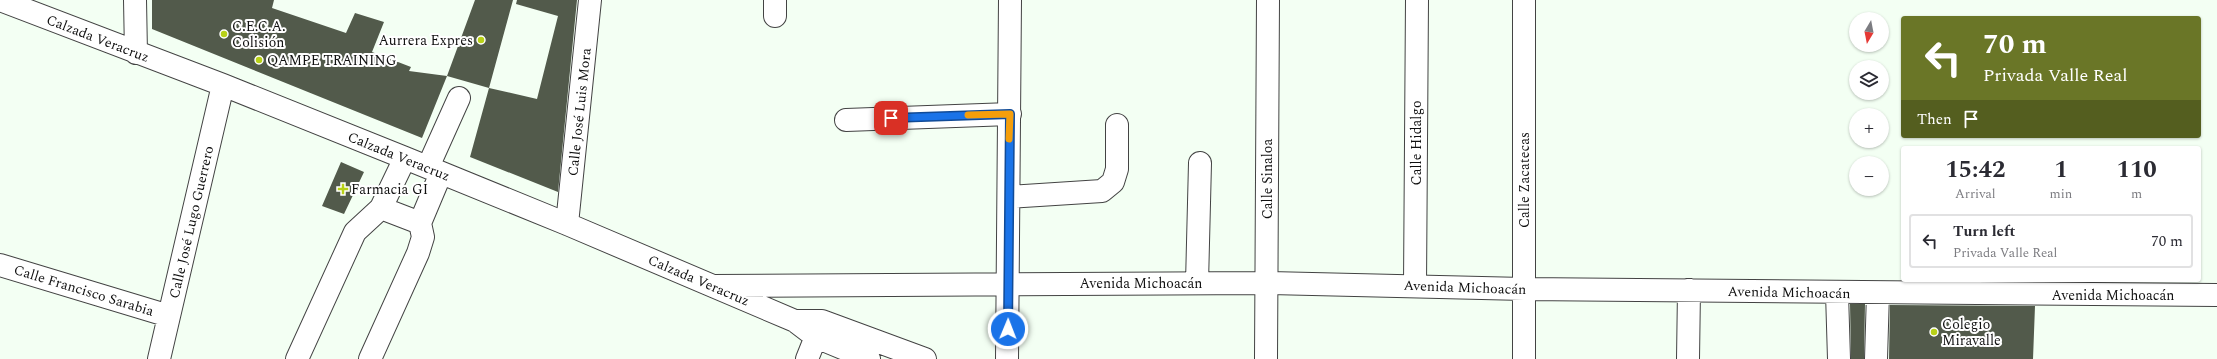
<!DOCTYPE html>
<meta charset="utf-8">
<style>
:root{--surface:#fff;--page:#f7f7f7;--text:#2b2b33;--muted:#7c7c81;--line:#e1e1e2}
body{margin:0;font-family:Spectral,serif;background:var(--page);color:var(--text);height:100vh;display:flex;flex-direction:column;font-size:15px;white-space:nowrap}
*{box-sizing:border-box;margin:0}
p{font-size:13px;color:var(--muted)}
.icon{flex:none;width:22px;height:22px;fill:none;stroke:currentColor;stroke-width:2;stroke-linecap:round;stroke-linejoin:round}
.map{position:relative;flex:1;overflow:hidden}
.drawer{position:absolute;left:1901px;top:146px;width:300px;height:136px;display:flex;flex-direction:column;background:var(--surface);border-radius:4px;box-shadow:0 1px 3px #0004}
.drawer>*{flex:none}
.top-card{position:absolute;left:1901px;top:16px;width:300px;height:122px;border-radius:4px;box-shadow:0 1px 3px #0004;background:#6a7627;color:#fff;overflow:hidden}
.needle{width:26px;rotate:190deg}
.controls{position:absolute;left:1849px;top:12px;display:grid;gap:8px}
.controls a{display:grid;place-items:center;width:40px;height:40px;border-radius:50%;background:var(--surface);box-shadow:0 1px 3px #0004;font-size:20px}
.pin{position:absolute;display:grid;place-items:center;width:34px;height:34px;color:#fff;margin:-17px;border-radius:8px;box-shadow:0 2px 6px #0006}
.me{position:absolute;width:44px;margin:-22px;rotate:1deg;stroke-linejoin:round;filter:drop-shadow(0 0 3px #0008)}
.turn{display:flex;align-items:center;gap:14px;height:84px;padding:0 16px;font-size:18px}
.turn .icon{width:52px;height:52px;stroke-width:2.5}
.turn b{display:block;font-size:28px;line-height:34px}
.then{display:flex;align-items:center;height:38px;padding:0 16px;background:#0003;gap:8px;font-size:15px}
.eta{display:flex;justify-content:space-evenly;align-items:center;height:68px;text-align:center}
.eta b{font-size:24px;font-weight:700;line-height:28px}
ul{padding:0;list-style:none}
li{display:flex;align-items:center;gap:12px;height:54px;margin:0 8px 6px;padding:0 8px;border:2px solid var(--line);border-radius:4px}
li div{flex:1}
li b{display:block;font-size:15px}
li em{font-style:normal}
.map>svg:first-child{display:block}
.building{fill:#525a4b}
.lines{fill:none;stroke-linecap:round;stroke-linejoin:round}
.minor-casing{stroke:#434343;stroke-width:24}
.minor{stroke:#fff;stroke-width:22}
.route-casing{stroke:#114b97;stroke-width:10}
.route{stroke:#1a73e8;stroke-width:7}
.slow{stroke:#f59e0b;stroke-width:7}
.poi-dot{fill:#b8d118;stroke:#fff;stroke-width:1.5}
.labels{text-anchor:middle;stroke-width:4;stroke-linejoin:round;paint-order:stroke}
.poi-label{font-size:14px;fill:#101010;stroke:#fff;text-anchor:start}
.street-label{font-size:14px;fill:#101010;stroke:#fff}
</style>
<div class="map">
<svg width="2217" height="359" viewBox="0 0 2217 359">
<rect width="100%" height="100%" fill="#f3fff3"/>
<path class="building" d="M152,0h122l-2,8 74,25 9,-20 29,9 -12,30 39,15 -2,4 38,5 -25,62 -270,-109z
M475,0h38l-24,88 -42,-12z
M517,0h60l-19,192 -88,-35 19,-69 48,11 21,-83 -42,-12z
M341,162l23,10 -20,42 -22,-8z
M1850,304h15l-1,55h-13z
M1890,305l145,1 -2,53h-144z"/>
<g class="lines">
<g class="minor-casing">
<path id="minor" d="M0,0l223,85 182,73 162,66 228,97 21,16 53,22
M135,0l1,53
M775,0v16
M846,120l164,-6
M428,167l31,-69
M1009,197l93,-6 11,-9 4,-13v-44
M381,208l39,15
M567,224l23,-224
M0,265l169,51
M1197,283l3,-120
M1415,285l2,-285
M713,286l553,-3 258,6 693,6
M1837,293l2,66
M795,321h27l103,38
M159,359l64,-274
M297,359l58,-127 26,-24 24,-50
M370,359l48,-106 5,-16 -3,-14 21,-50
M807,359l14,-35
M1007,359l3,-359
M1266,359l2,-359
M1524,359v-359
M1688,359l1,-69
M1876,359l2,-66"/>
</g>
<use href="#minor" class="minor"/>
</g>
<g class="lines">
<g class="route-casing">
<path id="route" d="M891,118l119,-4 -2,215"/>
</g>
<use href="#route" class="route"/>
<path class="slow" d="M968,115l42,-1 -1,25"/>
</g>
<g class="poi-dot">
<circle cx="224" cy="34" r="4"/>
<circle cx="481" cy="40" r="4"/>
<circle cx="259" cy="60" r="4"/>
<path d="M341 183h4v4h4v4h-4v4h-4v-4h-4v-4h4z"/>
<circle cx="1934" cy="332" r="4"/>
</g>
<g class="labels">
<g class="poi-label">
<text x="232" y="31">C.E.C.A.<tspan x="232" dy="16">Colisión</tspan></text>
<text x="473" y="45" text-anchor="end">Aurrera Expres</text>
<text x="267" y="65">QAMPE TRAINING</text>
<text x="351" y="194">Farmacia GI</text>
<text x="1942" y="329">Colegio<tspan x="1942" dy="16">Miravalle</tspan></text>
</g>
<g class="street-label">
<text transform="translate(98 38) rotate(21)" y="5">Calzada Veracruz</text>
<text transform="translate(579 112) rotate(-84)" y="5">Calle José Luis Mora</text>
<text transform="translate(1416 143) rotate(-90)" y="5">Calle Hidalgo</text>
<text transform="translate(399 156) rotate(22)" y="5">Calzada Veracruz</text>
<text transform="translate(1267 179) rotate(-90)" y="5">Calle Sinaloa</text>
<text transform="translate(1524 180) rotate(-90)" y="5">Calle Zacatecas</text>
<text transform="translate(191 222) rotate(-77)" y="5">Calle José Lugo Guerrero</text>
<text transform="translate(699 280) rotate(23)" y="5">Calzada Veracruz</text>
<text x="1141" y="288">Avenida Michoacán</text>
<text transform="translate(1465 287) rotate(2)" y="5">Avenida Michoacán</text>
<text transform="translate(84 290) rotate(17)" y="5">Calle Francisco Sarabia</text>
<text transform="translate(1789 292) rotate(1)" y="5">Avenida Michoacán</text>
<text x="2113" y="300">Avenida Michoacán</text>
</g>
</g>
</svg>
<div class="controls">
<a><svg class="needle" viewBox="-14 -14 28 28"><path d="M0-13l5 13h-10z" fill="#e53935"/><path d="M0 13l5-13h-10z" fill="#7c7c81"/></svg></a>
<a><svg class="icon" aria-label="layers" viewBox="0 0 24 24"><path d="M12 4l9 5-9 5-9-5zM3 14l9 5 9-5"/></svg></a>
<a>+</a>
<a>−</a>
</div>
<div class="pin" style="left:891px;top:118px;background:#d93025"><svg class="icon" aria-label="arrive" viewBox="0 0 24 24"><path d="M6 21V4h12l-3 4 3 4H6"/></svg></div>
<svg class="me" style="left:1008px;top:329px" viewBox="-20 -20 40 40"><circle r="17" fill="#1a73e8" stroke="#fff" stroke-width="3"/><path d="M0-11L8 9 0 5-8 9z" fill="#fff"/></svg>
<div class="top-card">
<div class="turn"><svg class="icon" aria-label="left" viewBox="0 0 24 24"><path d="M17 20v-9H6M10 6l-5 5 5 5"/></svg><div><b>70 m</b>Privada Valle Real</div></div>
<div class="then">Then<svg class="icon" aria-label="arrive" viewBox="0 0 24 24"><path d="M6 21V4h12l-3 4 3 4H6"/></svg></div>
</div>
<section class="drawer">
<div class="eta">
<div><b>15:42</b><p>Arrival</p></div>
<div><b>1</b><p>min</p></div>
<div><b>110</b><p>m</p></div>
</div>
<ul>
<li><svg class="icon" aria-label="left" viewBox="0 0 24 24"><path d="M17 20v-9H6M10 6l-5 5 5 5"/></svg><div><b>Turn left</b><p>Privada Valle Real</p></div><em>70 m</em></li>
</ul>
</section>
</div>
